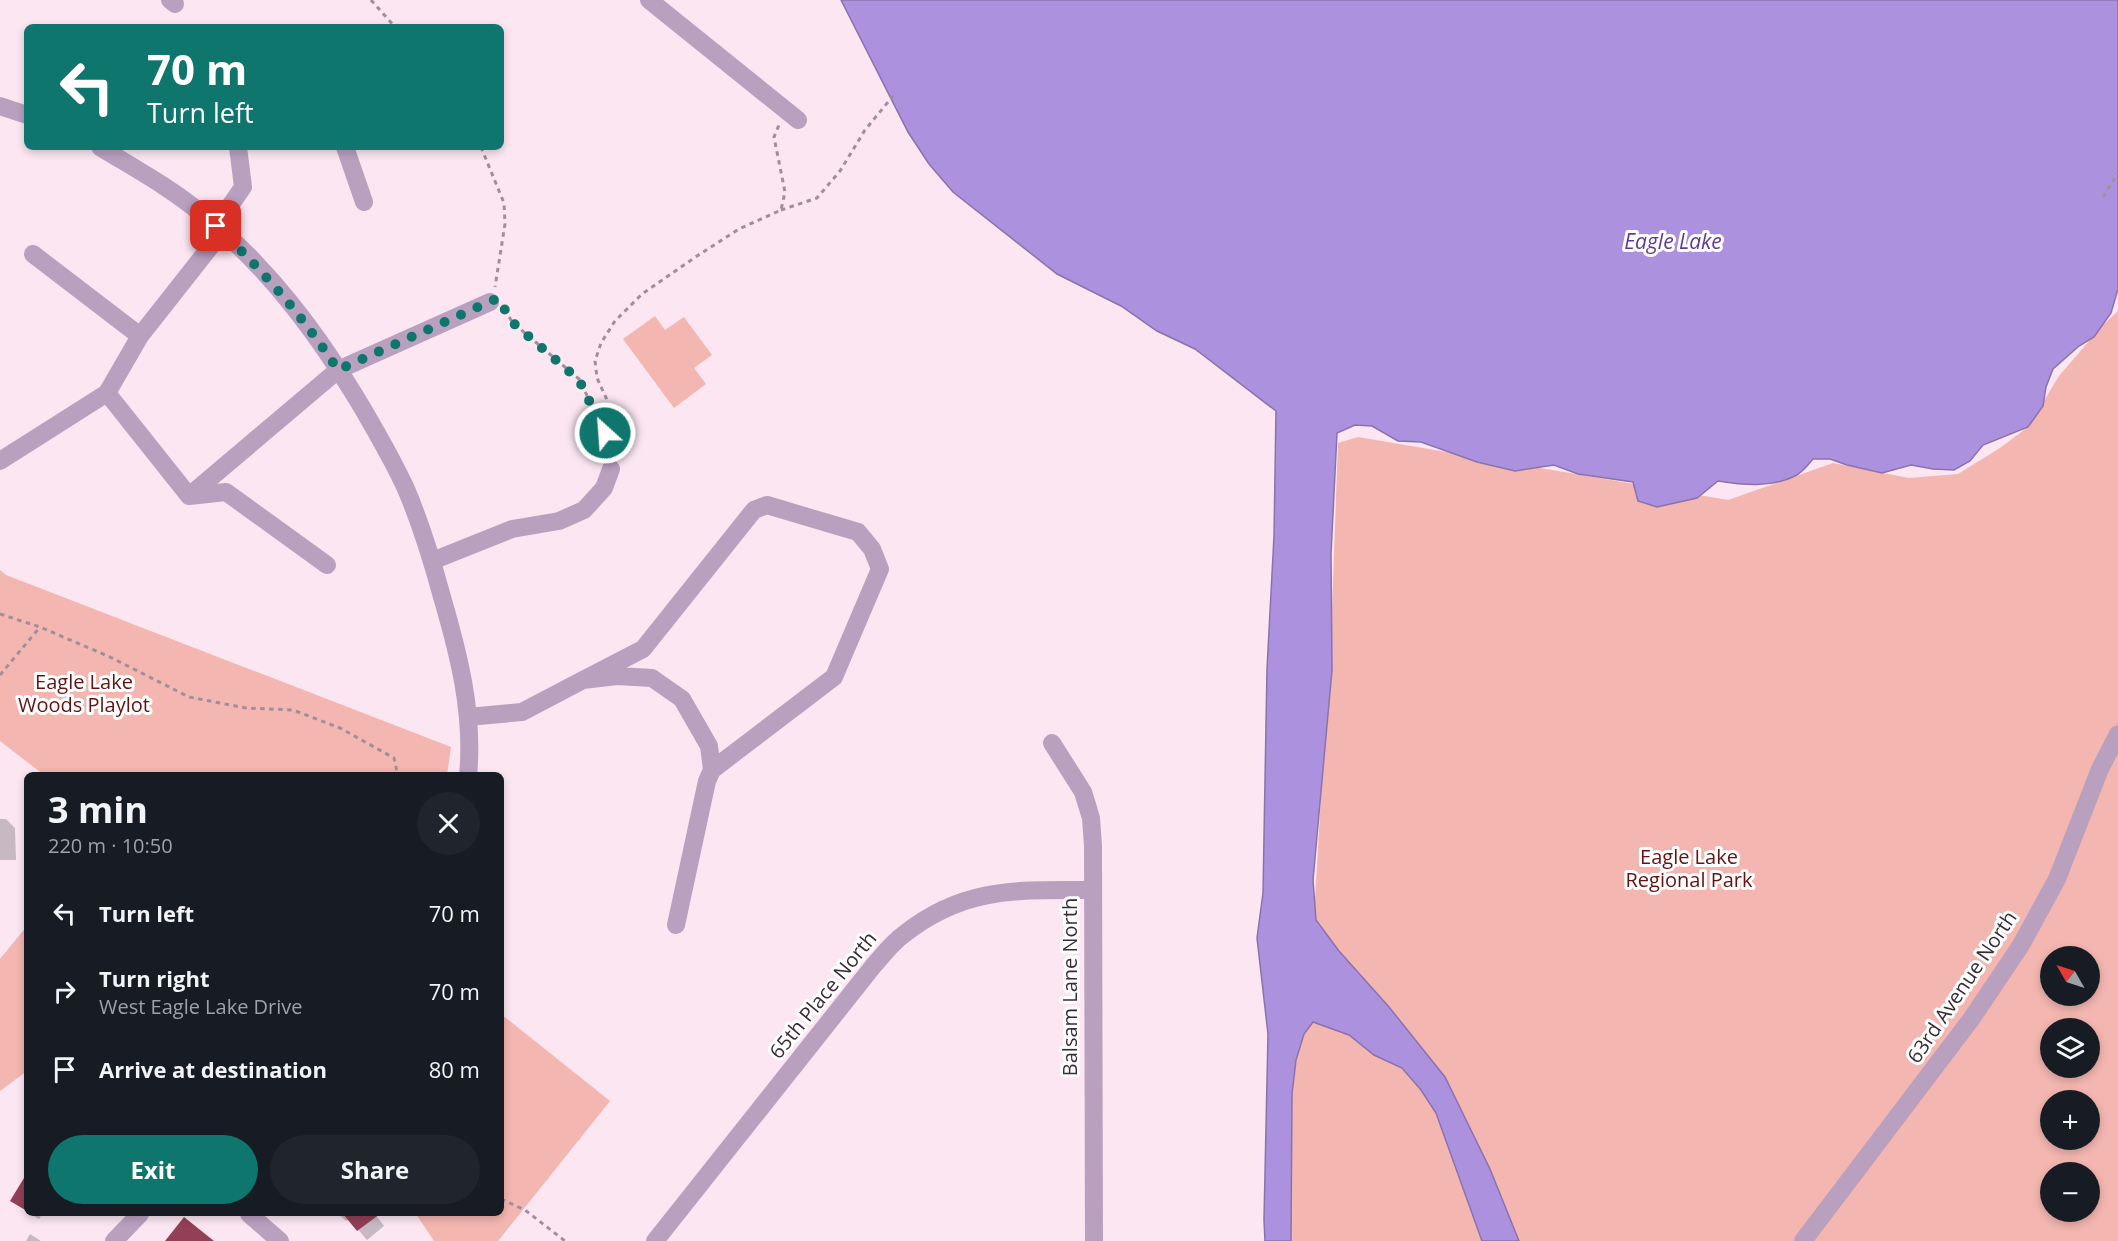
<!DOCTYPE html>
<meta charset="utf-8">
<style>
:root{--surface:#171b24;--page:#20242c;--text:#f1f3f6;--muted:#9ea1a6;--accent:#0f766e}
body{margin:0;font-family:"Open Sans",sans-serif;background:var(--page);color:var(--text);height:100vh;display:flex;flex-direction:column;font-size:22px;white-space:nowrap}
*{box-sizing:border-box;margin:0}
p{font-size:20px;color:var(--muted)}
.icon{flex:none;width:33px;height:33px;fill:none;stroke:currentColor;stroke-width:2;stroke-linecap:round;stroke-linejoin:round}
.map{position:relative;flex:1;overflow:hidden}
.side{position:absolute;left:24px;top:772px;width:480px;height:444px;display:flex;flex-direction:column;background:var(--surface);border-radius:9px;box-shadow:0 3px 9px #0003}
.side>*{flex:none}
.banner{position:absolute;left:24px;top:24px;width:480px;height:126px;border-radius:9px;box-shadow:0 3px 9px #0003;background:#0f766e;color:#fff;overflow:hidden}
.needle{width:39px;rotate:309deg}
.buttons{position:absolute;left:2040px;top:946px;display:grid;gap:12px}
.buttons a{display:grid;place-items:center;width:60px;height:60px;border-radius:50%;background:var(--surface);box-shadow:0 3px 9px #0003;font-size:30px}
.pin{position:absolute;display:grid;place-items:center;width:51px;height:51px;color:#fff;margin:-26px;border-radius:12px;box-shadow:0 3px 9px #0006}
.me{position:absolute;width:66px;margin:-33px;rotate:334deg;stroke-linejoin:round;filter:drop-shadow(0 0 4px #0008)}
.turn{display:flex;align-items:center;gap:21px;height:126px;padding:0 24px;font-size:27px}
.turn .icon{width:78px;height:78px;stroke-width:2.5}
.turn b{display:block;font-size:42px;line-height:51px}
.round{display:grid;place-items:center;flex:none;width:63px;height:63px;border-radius:32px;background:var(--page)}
.head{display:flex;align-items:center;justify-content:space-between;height:102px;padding:0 24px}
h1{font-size:36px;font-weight:700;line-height:45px}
.button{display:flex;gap:12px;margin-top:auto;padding:12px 24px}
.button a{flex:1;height:69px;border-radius:36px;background:var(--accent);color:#fff;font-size:24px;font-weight:700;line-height:69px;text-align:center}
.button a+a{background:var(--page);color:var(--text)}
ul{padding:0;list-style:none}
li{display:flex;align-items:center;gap:18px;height:78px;padding:0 24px}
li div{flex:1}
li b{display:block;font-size:22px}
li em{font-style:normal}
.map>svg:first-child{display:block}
.green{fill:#f4b6b0;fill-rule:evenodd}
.water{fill:#ac91df;stroke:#8a73ac;stroke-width:1.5}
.shadow{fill:#0003}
.building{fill:#923f57}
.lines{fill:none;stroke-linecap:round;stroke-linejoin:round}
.path{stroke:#a08f99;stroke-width:3;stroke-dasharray:4.5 4.5;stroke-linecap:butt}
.minor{stroke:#baa0bf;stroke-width:18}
.route{stroke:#0f766e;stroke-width:10;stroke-dasharray:0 18}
.labels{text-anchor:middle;stroke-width:6;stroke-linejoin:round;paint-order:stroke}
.park-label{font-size:20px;fill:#651213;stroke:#fff}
.street-label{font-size:20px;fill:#392c34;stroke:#fff}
.water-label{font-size:21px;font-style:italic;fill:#603a95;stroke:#fff}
</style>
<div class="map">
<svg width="2118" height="1241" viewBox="0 0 2118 1241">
<rect width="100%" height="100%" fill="#fbe6f2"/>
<path class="green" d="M2118,309v932h-833v-238l30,-104 17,-289 6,-167 20,-6 370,63 105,-37 76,15 49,-4 42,-26 28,-21 31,-51 43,-50 15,-14zM2050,957h40v39h-40zM2050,1029h40v39h-40zM2050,1101h40v39h-40zM2050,1173h40v39h-40z
M655,316l10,14 19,-13 28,38 -18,13 12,16 -32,24 -51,-69z
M0,570l6,5 445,172 -4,28h-403l-44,-34z
M27,926v145l-27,20v-132z
M501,1014l109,87 -112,140h-64l-18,-27h85z"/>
<path class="water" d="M841,0h1277v289l-7,24 -17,24 -15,9 -26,23 -7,18 -3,19 -15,21 -45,18 -13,16 -16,9 -21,-1 -22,-4 -29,8 -35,-8 -17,-6h-17c-5,6 -11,14 -18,17 -24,12 -52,9 -77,5l-21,17 -40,9 -19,-6 -5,-19 -55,-8 -24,-9 -39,6 -38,-9 -56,-20 -23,-1 -26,-15 -17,-1 -18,8 -6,121 1,116 -19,210 3,40 23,31 50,56 56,70 45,92 29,72h-37l-46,-128 -15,-23 -19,-22 -28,-13 -25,-20 -36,-13 -9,12 -8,26 -4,34 -1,147h-26l-1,-21 4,-186 -11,-96 6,-45 4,-224 7,-133 2,-125 -81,-62 -38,-18 -36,-25 -64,-32 -104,-82 -24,-28 -21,-32z"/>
<path class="shadow" d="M0,819h6l9,9 1,32h-16z
M30,1214h12l-3,5z
M338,1214h37l9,12 -17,14 -18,-21 -3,2z
M30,1234l11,7h-15z"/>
<path class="building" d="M27,1173v38l-17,-10z
M343,1214h37l-23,17z
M184,1217l30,24h-49z"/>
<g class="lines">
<path class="path" d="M371,0l24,27
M481,147l23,56 1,21 -10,63
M2103,197l15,-24
M781,210l36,-12 23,-27 25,-41 28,-34
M505,309l7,13 67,57 26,54 4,19
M613,452l2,-20 -7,-30 -11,-24 -2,-17 6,-18 14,-22 27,-27 55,-38 42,-27 42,-19 4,-18 -11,-55 5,-12
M0,614l40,13 70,30 79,40 57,11 47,2 47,18 54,30 4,18
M0,675l40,-48
M501,1199l24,11 40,31"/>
<path class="minor" d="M170,0l5,4
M649,0l149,120
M0,106l27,9
M100,147c34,21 71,41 102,67 67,53 118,123 161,195 15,26 31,53 43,80 15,35 26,71 36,108 17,58 32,117 26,179
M345,147l19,55
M216,226l27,-39 -5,-40
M33,254l107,82
M107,393l82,103 37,-4 101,73
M0,461l107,-68 33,-57 82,-104
M189,496l149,-126 152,-68
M432,561l80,-32 47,-8 25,-11 20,-22 7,-19
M583,680l60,-31 111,-139 13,-5 91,27 14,17 8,20 -46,108 -122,93
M468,717l54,-5 61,-32 34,-4 35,2 30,21 27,47 3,24 -5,11 -31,144
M1052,743l31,49 8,26 2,28 1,395
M249,1214l31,27
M114,1241l26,-27
M655,1241l219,-276c9,-10 18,-22 29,-30 61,-49 116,-45 189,-45
M1803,1241l169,-223 49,-73 36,-66 43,-110 18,-35"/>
</g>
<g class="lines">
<path class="route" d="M216,226c49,47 85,88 122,144l160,-72 14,24 67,58 26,53"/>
</g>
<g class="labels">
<g class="park-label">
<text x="84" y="689">Eagle Lake<tspan x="84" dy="23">Woods Playlot</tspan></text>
<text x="1689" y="864">Eagle Lake<tspan x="1689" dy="23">Regional Park</tspan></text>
</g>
<g class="street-label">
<text transform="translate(1070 987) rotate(-90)" y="7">Balsam Lane North</text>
<text transform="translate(1962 987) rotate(-56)" y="7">63rd Avenue North</text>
<text transform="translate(823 995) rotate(-51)" y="7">65th Place North</text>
</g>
<g class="water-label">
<text x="1673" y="249">Eagle Lake</text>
</g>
</g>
</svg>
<div class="buttons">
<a><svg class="needle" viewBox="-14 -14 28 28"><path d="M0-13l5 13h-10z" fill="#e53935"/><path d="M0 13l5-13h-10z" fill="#9ea1a6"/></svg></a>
<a><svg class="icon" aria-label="layers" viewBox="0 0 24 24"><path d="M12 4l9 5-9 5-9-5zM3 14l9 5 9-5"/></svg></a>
<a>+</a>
<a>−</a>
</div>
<div class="pin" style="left:216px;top:226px;background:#d93025"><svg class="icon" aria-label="arrive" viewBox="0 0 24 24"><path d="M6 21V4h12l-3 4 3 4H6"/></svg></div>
<svg class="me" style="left:605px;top:433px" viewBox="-20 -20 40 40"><circle r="17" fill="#0f766e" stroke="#fff" stroke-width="3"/><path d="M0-11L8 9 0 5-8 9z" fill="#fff"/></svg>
<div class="banner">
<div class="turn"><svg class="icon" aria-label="left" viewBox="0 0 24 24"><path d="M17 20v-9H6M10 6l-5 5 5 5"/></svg><div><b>70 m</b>Turn left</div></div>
</div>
<section class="side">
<div class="head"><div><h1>3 min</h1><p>220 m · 10:50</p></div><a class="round"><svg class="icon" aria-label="close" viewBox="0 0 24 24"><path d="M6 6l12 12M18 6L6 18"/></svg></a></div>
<ul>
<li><svg class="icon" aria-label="left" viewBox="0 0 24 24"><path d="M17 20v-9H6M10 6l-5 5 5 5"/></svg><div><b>Turn left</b></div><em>70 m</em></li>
<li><svg class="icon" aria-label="right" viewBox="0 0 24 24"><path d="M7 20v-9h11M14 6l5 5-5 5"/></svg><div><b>Turn right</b><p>West Eagle Lake Drive</p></div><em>70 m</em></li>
<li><svg class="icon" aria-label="arrive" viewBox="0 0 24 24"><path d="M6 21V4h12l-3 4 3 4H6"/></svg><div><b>Arrive at destination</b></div><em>80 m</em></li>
</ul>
<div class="button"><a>Exit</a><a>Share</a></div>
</section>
</div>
